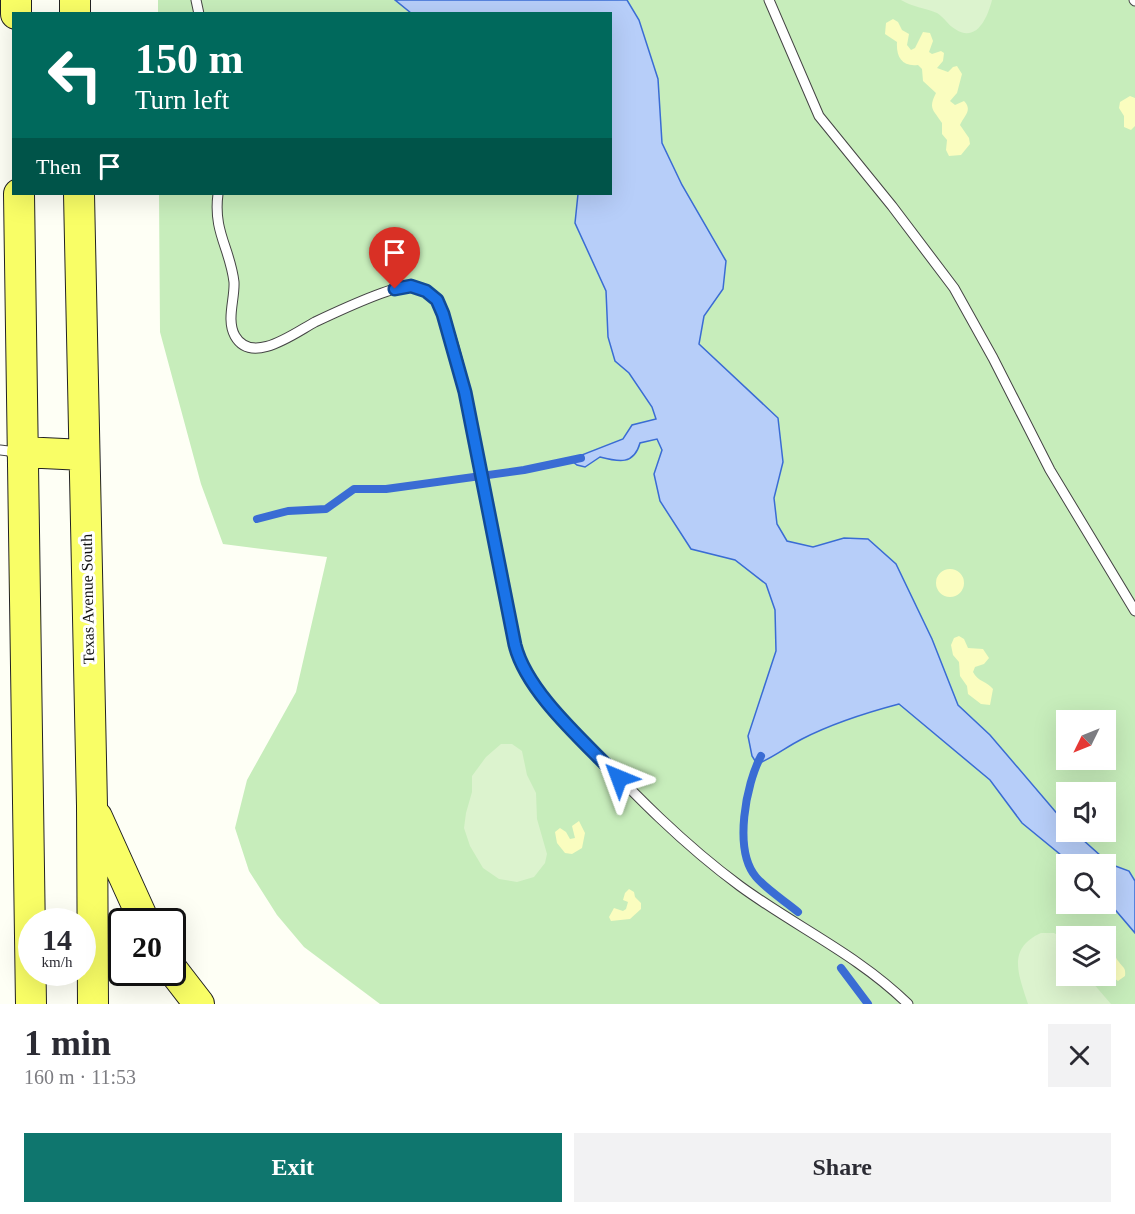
<!DOCTYPE html>
<meta charset="utf-8">
<style>
:root{--surface:#fff;--page:#f2f2f3;--text:#2b2b33;--muted:#7c7c81;--accent:#0f766e}
body{margin:0;font-family:Georgia,serif;background:var(--page);color:var(--text);height:100vh;display:flex;flex-direction:column;font-size:22px;white-space:nowrap}
*{box-sizing:border-box;margin:0}
p{font-size:20px;color:var(--muted)}
.icon{flex:none;width:33px;height:33px;fill:none;stroke:currentColor;stroke-width:2;stroke-linecap:round;stroke-linejoin:round}
.map{position:relative;height:1004px;overflow:hidden}
.drawer{display:flex;flex-direction:column;background:var(--surface);flex:1}
.drawer>*{flex:none}
.guide{position:absolute;left:12px;top:12px;width:600px;height:183px;border-radius:0px;box-shadow:0 6px 24px #0002;background:#00695c;color:#fff;overflow:hidden}
.needle{width:39px;rotate:227deg}
.fabs{position:absolute;left:1056px;top:710px;display:grid;gap:12px}
.fabs a{display:grid;place-items:center;width:60px;height:60px;border-radius:0px;background:var(--surface);box-shadow:0 6px 24px #0002;font-size:30px}
.speed{position:absolute;left:18px;top:908px;display:flex;gap:12px;font-size:30px;font-weight:700;text-align:center}
.speed>*{display:grid;place-content:center;width:78px;height:78px;border-radius:50%;background:var(--surface);box-shadow:0 6px 24px #0002;line-height:1}
.speed small{font-size:15px;font-weight:400}
.speed .limit{border:3px solid #111;border-radius:9px;background:#fff;color:#111}
.pin{position:absolute;display:grid;place-items:center;width:51px;height:51px;color:#fff;margin:-62px -26px;border-radius:50% 50% 50% 0;rotate:-45deg;box-shadow:0 0 6px #0007}
.pin .icon{rotate:45deg}
.me{position:absolute;width:66px;margin:-33px;rotate:316deg;stroke-linejoin:round;filter:drop-shadow(0 0 4px #0008)}
.turn{display:flex;align-items:center;gap:21px;height:126px;padding:0 24px;font-size:27px}
.turn .icon{width:78px;height:78px;stroke-width:2.5}
.turn b{display:block;font-size:42px;line-height:51px}
.then{display:flex;align-items:center;height:57px;padding:0 24px;background:#0003;gap:12px;font-size:22px}
.round{display:grid;place-items:center;flex:none;width:63px;height:63px;border-radius:0px;background:var(--page)}
.headline{display:flex;align-items:center;justify-content:space-between;height:102px;padding:0 24px}
h1{font-size:36px;font-weight:700;line-height:45px}
.cta{display:flex;gap:12px;margin-top:auto;padding:12px 24px}
.cta a{flex:1;height:69px;border-radius:0px;background:var(--accent);color:#fff;font-size:24px;font-weight:700;line-height:69px;text-align:center}
.cta a+a{background:var(--page);color:var(--text)}
.map>svg:first-child{display:block}
.green{fill:#c7edbb;fill-rule:evenodd}
.sand{fill:#fafdbf}
.pitch{fill:#dcf3ce}
.water{fill:#b7cef9;stroke:#3a6cd4;stroke-width:1.5}
.lines{fill:none;stroke-linecap:round;stroke-linejoin:round}
.stream{stroke:#3a6cd4;stroke-width:8}
.lane-casing{stroke:#444;stroke-width:11}
.primary-casing{stroke:#222;stroke-width:32}
.lane{stroke:#fff;stroke-width:9}
.primary{stroke:#f9fe66;stroke-width:30}
.route-casing{stroke:#114b97;stroke-width:15}
.route{stroke:#1a73e8;stroke-width:10}
.labels{text-anchor:middle;stroke-width:6;stroke-linejoin:round;paint-order:stroke}
.street-label{font-size:16px;fill:#111;stroke:#fff}
</style>
<div class="map">
<svg width="1135" height="1004" viewBox="0 0 1135 1004">
<rect width="100%" height="100%" fill="#fefff5"/>
<path class="green" d="M158,0h977v1004h-755l-76,-57 -27,-32 -28,-44 -14,-43 12,-48 49,-88 31,-135 -104,-13 -22,-60 -41,-152 -1,-138h451v-180h-452zM1066,720h40v39h-40zM1066,792h40v39h-40zM1066,864h40v39h-40zM1066,936h40v39h-40z"/>
<path class="sand" d="M893,19l5,3 4,8 7,4 -2,11 4,5 4,-2 8,-16 7,1 3,8 -4,11 3,2 9,-3 3,2 -1,8 -6,7 11,4 5,-5 4,-1 5,8 -5,19 -7,8 5,4 9,-4c9,9 0,15 -4,24l9,13 1,6 -9,11 -12,1 -3,-6 1,-10 -5,-6v-11c-9,-14 -14,-14 -6,-30l-13,-12 -1,-12 -4,-4c-16,2 -22,-8 -21,-23l-12,-8 1,-11z
M1130,96l5,2v28l-4,4 -7,-3v-11l-5,-8 1,-6z
M936 583a14 14 0 1 1 28 0a14 14 0 1 1-28 0Z
M959,636l5,3 4,9 15,1 6,9 -5,6 -9,3 -2,5c5,10 14,9 20,17l-3,16 -9,-1 -13,-10 -1,-8 -7,-10 -1,-14 -6,-7 -2,-10 3,-7z
M579,821l6,12 -3,15 -10,6 -7,-1 -8,-10 -2,-11 5,-4 6,4 4,7 5,-1 -3,-12z
M629,889l5,3 1,5 6,6v6l-11,10 -19,2 -2,-4 5,-9 9,3 3,-2 2,-7 -5,-2 2,-7z
M1106,940c12,10 6,14 13,22 4,6 7,5 6,14l-7,5 -12,-9z"/>
<path class="pitch" d="M901,0h91c-4,16 -15,44 -37,29 -7,-4 -11,-12 -18,-16 -12,-5 -25,-6 -36,-13z
M501,744h11l10,7 5,24 9,18 1,26 10,35 -2,9 -11,14 -17,5 -18,-3 -16,-11 -13,-22 -6,-18 2,-15 6,-21v-16l14,-19z
M1041,933h13l12,6v36h23l3,7 19,22h-83c-9,-29 -22,-55 13,-71z"/>
<path class="water" d="M395,0h232l12,20 19,59 4,64 20,42 44,76 -3,28 -19,27 -5,28 79,74 5,44 -9,36 3,26 10,17 26,6 31,-9 24,1 28,25 36,75 26,66 32,30 76,89v7h7l37,33 19,7 6,10v52l-29,-34v-35h-34l-50,-41 -32,-43 -91,-76c-34,9 -66,19 -97,35 -16,8 -29,19 -45,25l-5,-8 -4,-20 28,-85 -1,-41 -9,-26 -31,-24 -44,-11 -31,-48 -6,-27 8,-24 -5,-11 -17,4c-6,22 -21,19 -40,14l-15,10 -8,-2 -5,-4 2,-3 49,-19 9,-14 24,-6 -4,-12 -23,-34 -14,-12 -7,-24 -2,-46 -31,-68 3,-29h32v-180l-199,-1z"/>
<g class="lines">
<path class="stream" d="M257,519l31,-8 38,-2 28,-20h32l138,-19 57,-12
M761,756c-15,28 -28,94 -5,121 11,13 29,24 42,35
M841,968l27,36"/>
<g class="lane-casing">
<path id="lane" d="M196,0l3,14
M769,0l50,116 73,90 62,82 39,70 57,112 85,141
M1134,0l1,1
M218,194c-5,38 12,54 16,88 1,17 -8,38 1,54 17,30 61,-4 80,-14 19,-9 74,-35 94,-36 5,0 12,2 17,4 30,17 50,166 58,203 10,51 23,101 31,152 10,40 43,69 71,98 48,51 97,101 154,143 56,41 118,69 168,118
M0,450l17,2"/>
</g>
<g class="primary-casing">
<path id="primary" d="M16,0v14
M75,0v14
M19,194l12,810
M79,194l13,612 1,198
M22,452l62,3
M97,817l47,104
M172,969l27,35"/>
</g>
<use href="#lane" class="lane"/>
<use href="#primary" class="primary"/>
</g>
<g class="lines">
<g class="route-casing">
<path id="route" d="M395,289l16,-3 15,5 11,9 6,14 22,78 50,253c12,48 70,97 104,133"/>
</g>
<use href="#route" class="route"/>
</g>
<g class="labels">
<g class="street-label">
<text transform="translate(87 599) rotate(-91)" y="6">Texas Avenue South</text>
</g>
</g>
</svg>
<div class="fabs">
<a><svg class="needle" viewBox="-14 -14 28 28"><path d="M0-13l5 13h-10z" fill="#e53935"/><path d="M0 13l5-13h-10z" fill="#7c7c81"/></svg></a>
<a><svg class="icon" aria-label="sound" viewBox="0 0 24 24"><path d="M4 9h4l5-4v14l-5-4H4zM17 9q2 3 0 6"/></svg></a>
<a><svg class="icon" aria-label="search" viewBox="0 0 24 24"><circle cx="10" cy="10" r="6"/><path d="M15 15l6 6"/></svg></a>
<a><svg class="icon" aria-label="layers" viewBox="0 0 24 24"><path d="M12 4l9 5-9 5-9-5zM3 14l9 5 9-5"/></svg></a>
</div>
<div class="speed"><div>14<small>km/h</small></div><div class="limit">20</div></div>
<div class="pin" style="left:395px;top:289px;background:#d93025"><svg class="icon" aria-label="arrive" viewBox="0 0 24 24"><path d="M6 21V4h12l-3 4 3 4H6"/></svg></div>
<svg class="me" style="left:619px;top:778px" viewBox="-20 -20 40 40"><path d="M0-17L14 15 0 8-14 15z" fill="#1a73e8" stroke="#fff" stroke-width="4"/></svg>
<div class="guide">
<div class="turn"><svg class="icon" aria-label="left" viewBox="0 0 24 24"><path d="M17 20v-9H6M10 6l-5 5 5 5"/></svg><div><b>150 m</b>Turn left</div></div>
<div class="then">Then<svg class="icon" aria-label="arrive" viewBox="0 0 24 24"><path d="M6 21V4h12l-3 4 3 4H6"/></svg></div>
</div>
</div>
<section class="drawer">
<div class="headline"><div><h1>1 min</h1><p>160 m · 11:53</p></div><a class="round"><svg class="icon" aria-label="close" viewBox="0 0 24 24"><path d="M6 6l12 12M18 6L6 18"/></svg></a></div>
<div class="cta"><a>Exit</a><a>Share</a></div>
</section>
